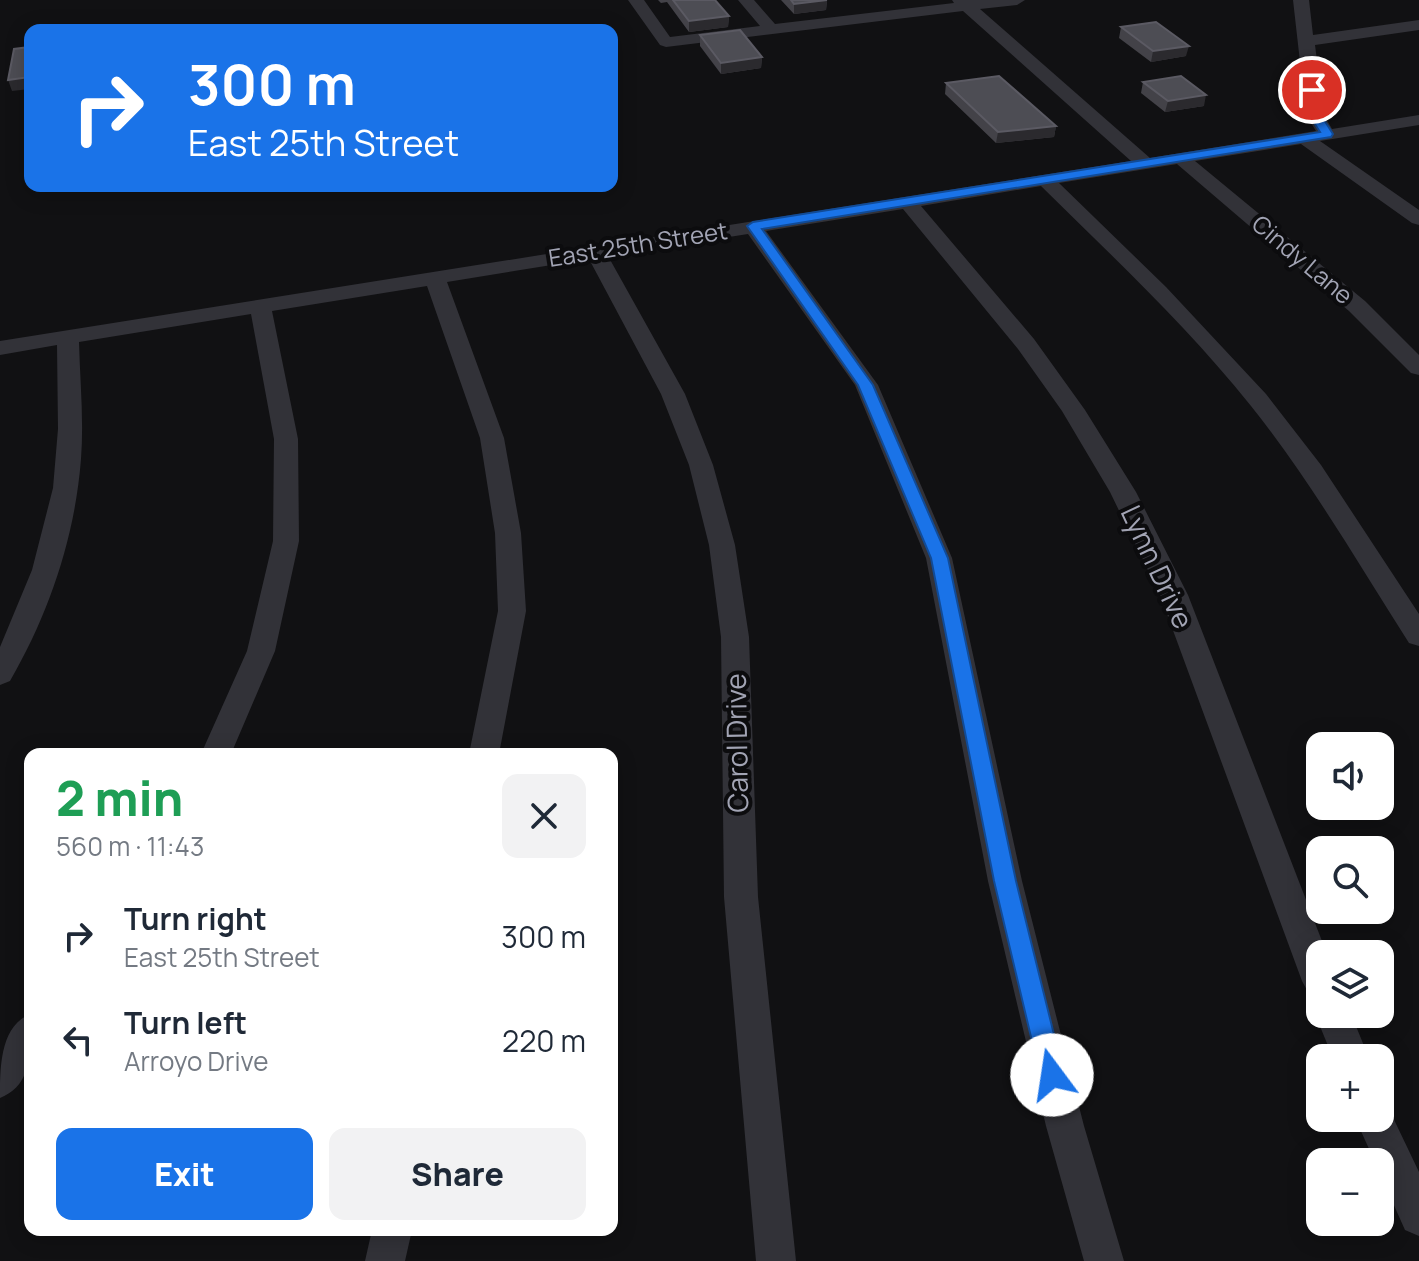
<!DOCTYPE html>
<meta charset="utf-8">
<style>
:root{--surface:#fff;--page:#f2f2f3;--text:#1f2937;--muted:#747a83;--accent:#1a73e8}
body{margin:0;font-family:Manrope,sans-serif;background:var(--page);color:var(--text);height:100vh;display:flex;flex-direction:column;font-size:30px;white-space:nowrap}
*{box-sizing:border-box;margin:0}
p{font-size:26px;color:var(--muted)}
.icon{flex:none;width:44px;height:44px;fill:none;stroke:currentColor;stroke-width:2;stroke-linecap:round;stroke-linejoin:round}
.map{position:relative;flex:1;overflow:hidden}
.panel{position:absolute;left:24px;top:748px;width:594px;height:488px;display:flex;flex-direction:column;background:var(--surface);border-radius:16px;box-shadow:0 4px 20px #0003}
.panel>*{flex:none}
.hud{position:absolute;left:24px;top:24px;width:594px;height:168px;border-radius:16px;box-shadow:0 4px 20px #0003;background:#1a73e8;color:#fff;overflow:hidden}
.fabs{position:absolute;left:1306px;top:732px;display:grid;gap:16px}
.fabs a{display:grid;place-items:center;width:88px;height:88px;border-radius:16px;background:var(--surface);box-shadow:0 4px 20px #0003;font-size:40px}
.pin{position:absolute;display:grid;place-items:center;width:68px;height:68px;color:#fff;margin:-34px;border:4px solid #fff;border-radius:50%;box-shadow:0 2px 8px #0007}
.me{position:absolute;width:88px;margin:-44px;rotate:346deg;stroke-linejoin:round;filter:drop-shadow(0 0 6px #0008)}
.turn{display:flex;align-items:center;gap:28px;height:168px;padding:0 32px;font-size:36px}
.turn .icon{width:104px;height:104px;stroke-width:2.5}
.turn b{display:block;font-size:56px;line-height:68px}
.round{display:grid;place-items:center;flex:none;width:84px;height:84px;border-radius:16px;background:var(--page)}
.head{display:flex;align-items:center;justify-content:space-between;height:136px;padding:0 32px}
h1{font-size:48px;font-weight:800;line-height:60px;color:#1e9e55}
.button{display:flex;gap:16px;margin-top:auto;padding:16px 32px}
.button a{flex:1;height:92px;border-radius:16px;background:var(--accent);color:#fff;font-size:32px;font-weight:800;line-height:92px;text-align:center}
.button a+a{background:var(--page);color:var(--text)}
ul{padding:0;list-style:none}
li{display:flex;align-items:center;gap:24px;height:104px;padding:0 32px}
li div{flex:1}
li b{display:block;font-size:30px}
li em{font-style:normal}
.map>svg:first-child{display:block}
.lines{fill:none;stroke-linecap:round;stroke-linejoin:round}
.minor{fill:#323238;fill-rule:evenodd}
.wall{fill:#434248}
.shaded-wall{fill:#2b2a2e}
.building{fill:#4d4d54;stroke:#5b5a63;stroke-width:2}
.route{fill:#1a73e8;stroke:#114b97;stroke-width:2}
.labels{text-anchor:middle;stroke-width:8;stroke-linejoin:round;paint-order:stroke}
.far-street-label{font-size:24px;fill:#a2a4b4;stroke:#0c0c0e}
.street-label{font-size:28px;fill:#a2a4b4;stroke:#0c0c0e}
</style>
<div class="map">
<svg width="1419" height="1261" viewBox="0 0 1419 1261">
<rect width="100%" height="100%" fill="#111113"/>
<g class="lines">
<path class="minor" d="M628,0h16l26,37 90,-11 -22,-26h16l21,24 179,-21 -2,-3h73l-8,5 -37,4 170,149 166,-27 -10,-16 -13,-115h16l4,35 106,-15v10l-104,15 9,70 8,14 87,-14v10l-99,16 99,69v15l-7,-2 -111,-79 -106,17 170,140 54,54v20l-8,-2 -62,-62 -172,-147 -118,19 107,104 100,107 55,71 98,149v32l-10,-3c-51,-80 -99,-163 -158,-237 -63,-79 -138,-149 -210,-220l-120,20 113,133 51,71 51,82 52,103 139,359h-7v43l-12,-5 -6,-11 -142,-386 -50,-103 -48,-81 -44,-62 -115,-140 -137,22 112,154 74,173 70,323 62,245 40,135h-40l-38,-135 -58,-245 -62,-323 -71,-173 -107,-151 -140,22 77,138 28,71 22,80 14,92 9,260 38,364h-40l-32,-364 -3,-260 -12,-92 -20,-80 -28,-71 -72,-135 -142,23 57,156 17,95 5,78 -27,143h-30l29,-143 -3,-78 -15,-95 -53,-152 -155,25 26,128 1,102 -24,110 -44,103h-30l46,-103 26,-110 1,-102 -23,-125 -172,28c1,39 5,78 2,117 -6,78 -32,155 -71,222l-10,4v-38l32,-77 21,-82 5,-59 -1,-84 -57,10v-14l1131,-180 -168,-150 -297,36 -6,-2z
M1320,1003v11h31l18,44h-36l-18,-44z
M30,1014c0,31 5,71 -30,84 0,-31 0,-71 30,-84z
M1380,1102l7,3 32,67v64l-14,-6 -25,-56v-12h-5l-20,-44h25z
M372,1230h40l-7,31h-40z"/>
</g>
<path class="wall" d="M658,0h57l14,16 -1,11 -39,5 -22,-30 -6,1z
M781,0h46l-1,10 -32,4z
M1121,27l65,29 -35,6 -32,-24z
M700,35l62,22 -1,11 -40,6 -21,-28z
M1143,82l61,24 -39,6 -24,-19z
M946,83l110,43 -2,11 -58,6 -51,-49z"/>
<path class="shaded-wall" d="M827,0l-1,10 -32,4v-10z
M729,16l-1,11 -39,5v-11z
M1189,46l-3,10 -35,6 2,-11z
M762,57l-1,11 -40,6v-11z
M30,77v12l-18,2 -4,-11z
M1206,95l-2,11 -39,6 3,-11z
M1056,126l-2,11 -58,6 2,-11z"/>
<path class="building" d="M673,0h42l14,16 -40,5z
M791,0h36l-33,4z
M1156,22l33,24 -36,5 -32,-24z
M740,30l22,27 -41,6 -21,-28z
M30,47v30l-22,3 6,-31z
M999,76l57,50 -58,6 -52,-49z
M1181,76l25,19 -38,6 -25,-19z"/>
<path class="route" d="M1312,87l6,3 3,25 12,19 -2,3 -569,92 111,156 75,173 68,323 48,194 -3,8 -9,3 -8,-3 -4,-8 -46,-194 -63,-323 -73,-173 -111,-159 6,-4 567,-90 -11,-17 -3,-25z"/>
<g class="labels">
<g class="far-street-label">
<text transform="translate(638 245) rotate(-9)" y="8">East 25th Street</text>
<text transform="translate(1302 260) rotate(40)" y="8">Cindy Lane</text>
</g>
<g class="street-label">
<text transform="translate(1157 567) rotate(65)" y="10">Lynn Drive</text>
<text transform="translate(737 743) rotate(-91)" y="10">Carol Drive</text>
</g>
</g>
</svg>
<div class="fabs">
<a><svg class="icon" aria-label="sound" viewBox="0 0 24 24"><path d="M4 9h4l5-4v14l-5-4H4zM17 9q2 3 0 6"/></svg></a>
<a><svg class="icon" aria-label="search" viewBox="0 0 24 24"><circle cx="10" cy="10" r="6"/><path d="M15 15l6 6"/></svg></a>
<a><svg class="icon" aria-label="layers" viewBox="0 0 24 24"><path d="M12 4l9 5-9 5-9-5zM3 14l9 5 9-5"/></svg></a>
<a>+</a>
<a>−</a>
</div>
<div class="pin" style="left:1312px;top:90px;background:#d93025"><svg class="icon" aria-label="arrive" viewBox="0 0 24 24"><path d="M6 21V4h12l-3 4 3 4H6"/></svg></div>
<svg class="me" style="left:1052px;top:1075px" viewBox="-20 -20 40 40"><circle r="19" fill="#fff"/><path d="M0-13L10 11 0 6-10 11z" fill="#1a73e8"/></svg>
<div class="hud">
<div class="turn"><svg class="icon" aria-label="right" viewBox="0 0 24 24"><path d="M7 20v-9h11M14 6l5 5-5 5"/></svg><div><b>300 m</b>East 25th Street</div></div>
</div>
<section class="panel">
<div class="head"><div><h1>2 min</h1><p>560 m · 11:43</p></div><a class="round"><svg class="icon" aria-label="close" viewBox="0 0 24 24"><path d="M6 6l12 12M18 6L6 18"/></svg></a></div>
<ul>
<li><svg class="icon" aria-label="right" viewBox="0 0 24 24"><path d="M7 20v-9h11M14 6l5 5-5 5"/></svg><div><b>Turn right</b><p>East 25th Street</p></div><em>300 m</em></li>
<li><svg class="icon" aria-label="left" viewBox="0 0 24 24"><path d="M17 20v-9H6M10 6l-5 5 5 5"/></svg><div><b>Turn left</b><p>Arroyo Drive</p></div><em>220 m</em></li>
</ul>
<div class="button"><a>Exit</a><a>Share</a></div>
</section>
</div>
